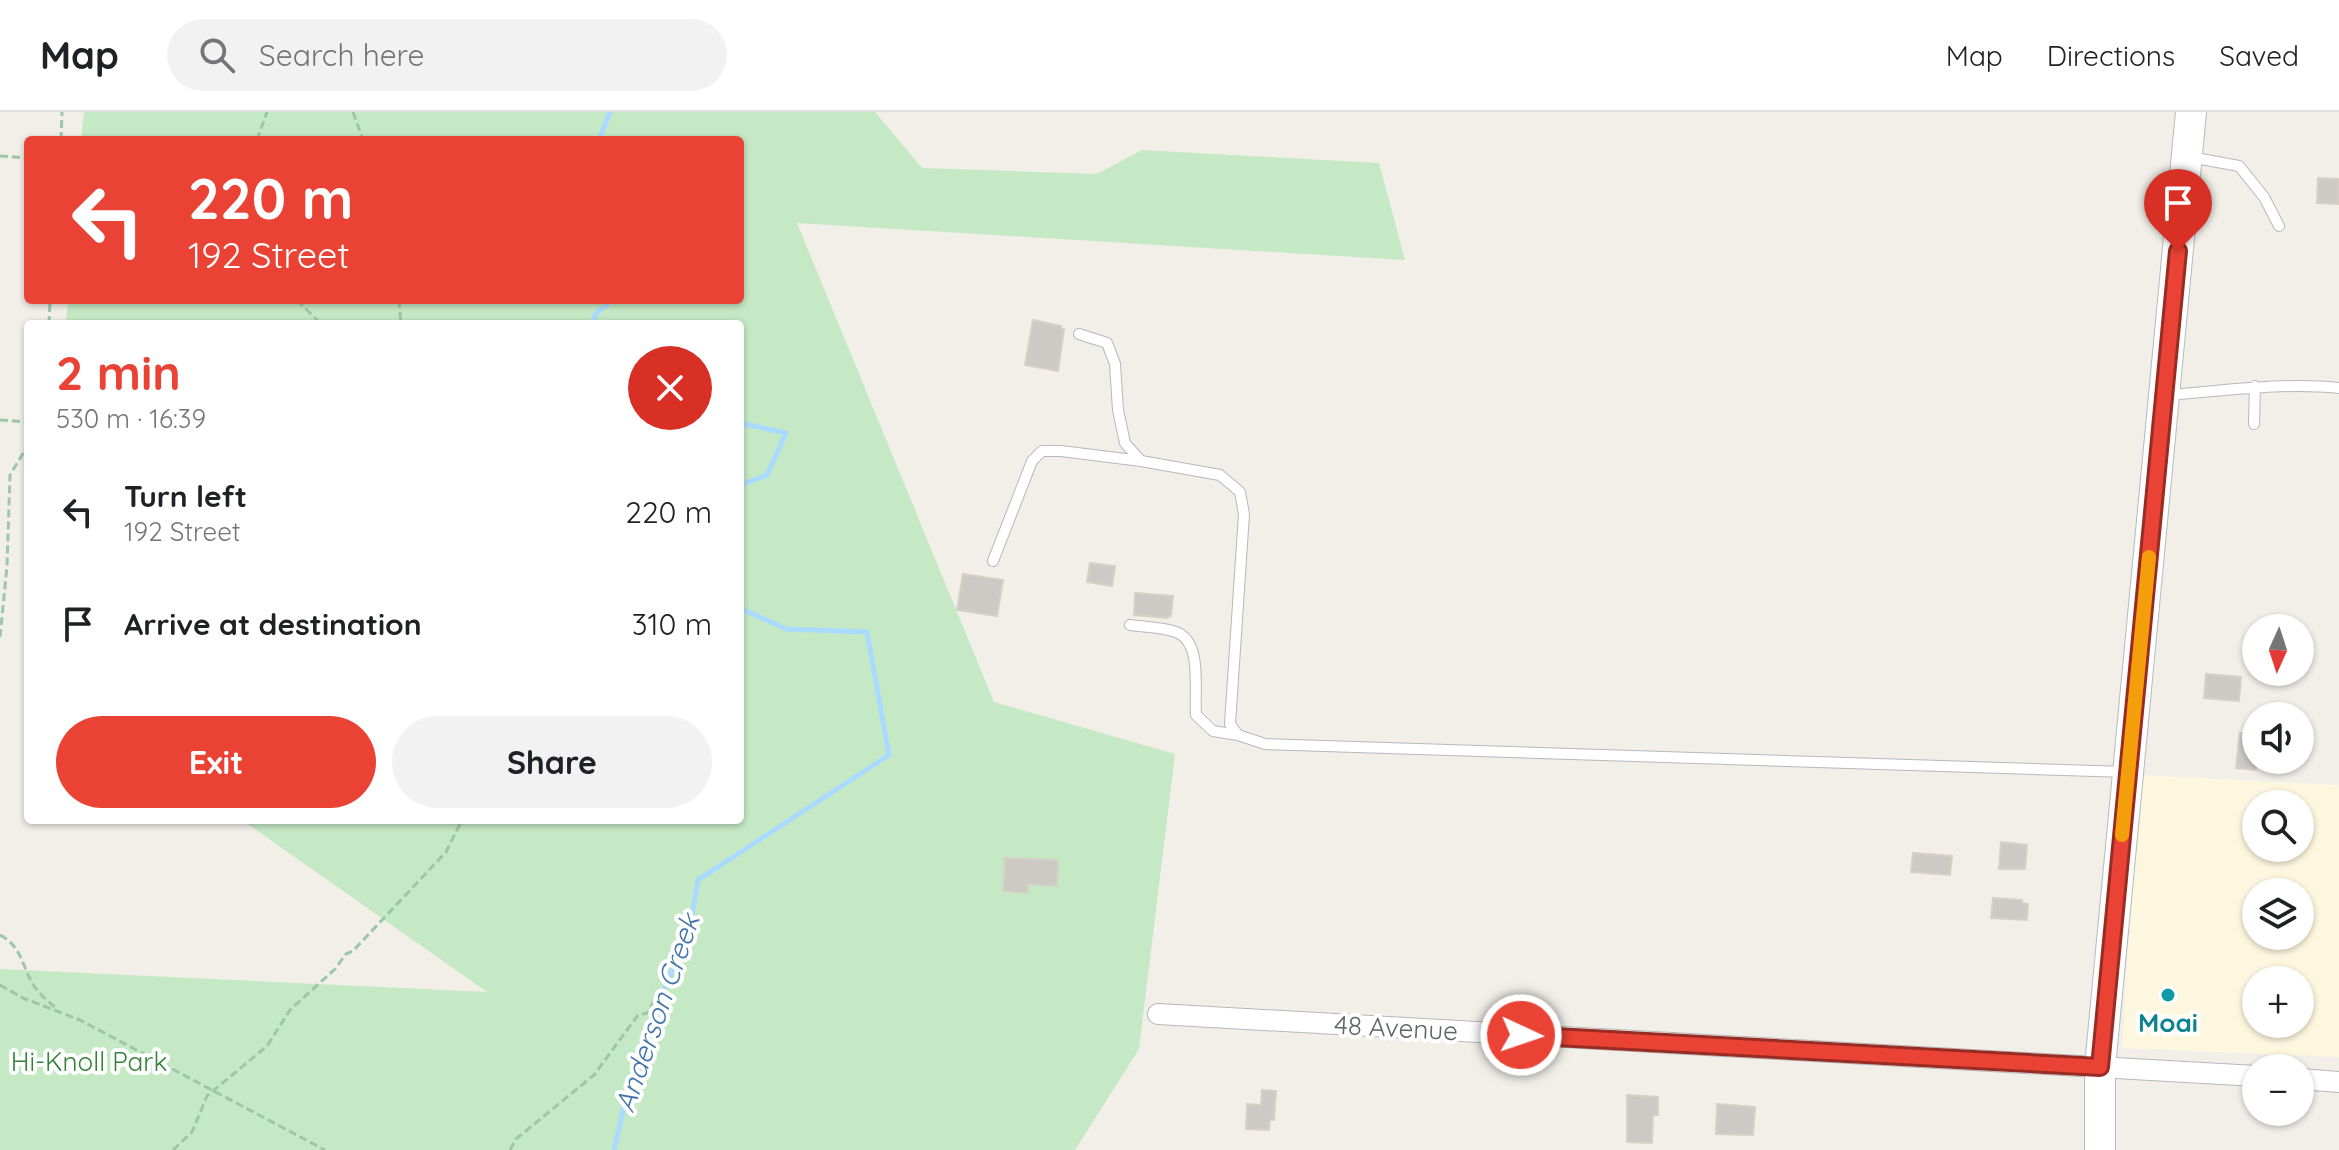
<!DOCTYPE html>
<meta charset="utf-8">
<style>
:root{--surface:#fff;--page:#f2f2f2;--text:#202124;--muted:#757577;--line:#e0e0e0;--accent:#ea4335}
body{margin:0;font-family:Quicksand,sans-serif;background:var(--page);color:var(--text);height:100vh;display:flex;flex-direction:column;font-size:30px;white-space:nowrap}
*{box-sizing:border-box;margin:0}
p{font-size:26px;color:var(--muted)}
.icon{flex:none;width:44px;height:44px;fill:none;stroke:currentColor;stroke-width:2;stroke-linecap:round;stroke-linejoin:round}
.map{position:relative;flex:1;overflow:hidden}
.panel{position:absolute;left:24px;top:208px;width:720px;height:504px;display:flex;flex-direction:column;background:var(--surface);border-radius:8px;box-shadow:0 2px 6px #0004}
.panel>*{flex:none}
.hud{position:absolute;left:24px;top:24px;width:720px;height:168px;border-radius:8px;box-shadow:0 2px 6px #0004;background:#ea4335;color:#fff;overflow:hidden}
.needle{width:52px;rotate:183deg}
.buttons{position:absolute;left:2242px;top:502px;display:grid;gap:16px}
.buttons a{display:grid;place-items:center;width:72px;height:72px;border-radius:50%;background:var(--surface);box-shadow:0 2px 6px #0004;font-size:40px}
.pin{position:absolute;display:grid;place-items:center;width:68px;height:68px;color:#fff;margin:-82px -34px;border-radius:50% 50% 50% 0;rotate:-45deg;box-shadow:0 0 8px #0007}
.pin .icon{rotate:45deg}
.me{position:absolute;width:88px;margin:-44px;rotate:93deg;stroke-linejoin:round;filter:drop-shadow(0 0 6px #0008)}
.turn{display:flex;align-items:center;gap:28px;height:168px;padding:0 32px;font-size:36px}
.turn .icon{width:104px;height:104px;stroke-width:2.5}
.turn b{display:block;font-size:56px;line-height:68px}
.round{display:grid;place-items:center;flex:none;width:84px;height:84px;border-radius:42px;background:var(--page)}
.headline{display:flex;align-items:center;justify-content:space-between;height:136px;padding:0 32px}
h1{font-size:48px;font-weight:700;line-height:60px;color:var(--accent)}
.action{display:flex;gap:16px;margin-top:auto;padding:16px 32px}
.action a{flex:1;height:92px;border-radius:48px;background:var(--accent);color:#fff;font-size:32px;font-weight:700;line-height:92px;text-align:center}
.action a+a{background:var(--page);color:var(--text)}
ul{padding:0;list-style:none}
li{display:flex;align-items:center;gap:24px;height:112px;padding:0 32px}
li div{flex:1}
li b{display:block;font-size:30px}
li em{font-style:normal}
header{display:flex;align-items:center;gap:48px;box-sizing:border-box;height:112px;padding:0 40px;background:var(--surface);border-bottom:2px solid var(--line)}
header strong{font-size:38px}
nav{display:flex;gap:44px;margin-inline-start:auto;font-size:28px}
.search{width:560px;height:72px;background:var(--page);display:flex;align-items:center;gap:20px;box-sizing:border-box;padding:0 28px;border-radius:44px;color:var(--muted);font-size:30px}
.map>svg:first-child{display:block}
.commercial{fill:#fef7e0;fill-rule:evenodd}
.green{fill:#c5e8c5}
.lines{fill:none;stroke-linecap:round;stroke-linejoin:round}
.stream{stroke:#aadaff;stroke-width:5}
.building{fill:#cccac5;stroke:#d6d1c6;stroke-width:2}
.service-casing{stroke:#b5b8bc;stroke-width:12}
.minor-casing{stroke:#b5b8bc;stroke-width:22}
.secondary-casing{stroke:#b6babf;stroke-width:32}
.path{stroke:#9cc7a9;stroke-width:3;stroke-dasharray:8 4;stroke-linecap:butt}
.service{stroke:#fff;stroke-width:10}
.minor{stroke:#fff;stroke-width:20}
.secondary{stroke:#fff;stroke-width:30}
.route-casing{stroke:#982c22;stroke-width:20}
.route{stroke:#ea4335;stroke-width:14}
.slow{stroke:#f59e0b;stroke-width:14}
.culture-dot{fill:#0f9aa8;stroke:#fff;stroke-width:3}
.labels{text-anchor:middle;stroke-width:8;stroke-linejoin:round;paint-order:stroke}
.culture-label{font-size:26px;font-weight:bold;fill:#0d838f;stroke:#fff}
.street-label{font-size:26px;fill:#5f6368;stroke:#fff}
.park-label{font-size:26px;fill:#348238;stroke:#fff}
.water-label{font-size:28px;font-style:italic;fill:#4174aa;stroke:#fff}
</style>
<header>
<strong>Map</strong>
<div class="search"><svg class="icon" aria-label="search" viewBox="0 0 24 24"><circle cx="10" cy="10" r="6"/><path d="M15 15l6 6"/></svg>Search here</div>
<nav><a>Map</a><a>Directions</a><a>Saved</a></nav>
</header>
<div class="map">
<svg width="2339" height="1038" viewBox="0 0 2339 1038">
<rect width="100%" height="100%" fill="#f1efe8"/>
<path class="commercial" d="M2139,663l200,10v272l-217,-9zM2256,692h44v44h-44zM2256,780h44v44h-44zM2256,868h44v44h-44z"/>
<path class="green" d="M84,0h791l47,56 175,6 45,-24 237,13 26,97 -608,-37 197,479 181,52 -36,295 -64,101h-1075v-181l487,23 -245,-172h498v-496h-674l2,-24h672v-160h-659z"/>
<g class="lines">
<path class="stream" d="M599,28l11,-28
M596,212l-2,-8 17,-16
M740,311l46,10 -19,42 -27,10
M614,1038l18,-78 58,-146 8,-46 191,-125 -22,-123 -81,-3 -46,-21"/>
</g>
<path class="building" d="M2318,66l21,1v25l-22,-1z
M1033,208l28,6v3h3l-6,42 -33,-6z
M1090,451l25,3 -3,20 -25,-4z
M963,462l40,6 -6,36 -40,-6z
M1135,481l38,3 -2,20h-2l-1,2 -34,-3z
M2206,562l35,3 -2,24 -35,-3z
M2240,621l16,1v36l-20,-2z
M2001,730l26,3 -2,24h-26z
M1913,741l39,3 -2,19 -39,-3z
M1005,746l53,2 -1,26 -29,-2v9l-25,-2z
M1993,786l29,2v3l6,1 -1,16 -36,-2z
M1262,978l14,1 -2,29h-4l-1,10 -23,-1 1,-25 14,1z
M1627,983l31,2v18h-5l-1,28 -25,-1z
M1717,992l38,3 -2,28 -37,-1z"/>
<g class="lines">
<g class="service-casing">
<path id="service" d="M2190,45l49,9 25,31 15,29
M1079,222l28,9 8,21 3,46 7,33 16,18 79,14 20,17 4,22 -14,210 8,11 27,9 861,28
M2167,283c57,-4 114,-13 172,-7
M2254,312l1,-38
M993,449l39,-100 10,-10h19l80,10
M1130,513c14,2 32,2 46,7 27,10 18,58 20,83l17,16 25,4"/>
</g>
<g class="minor-casing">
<path id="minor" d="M1158,902l1098,62
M2300,967l39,3"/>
</g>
<g class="secondary-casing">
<path id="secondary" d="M2100,1038v-83l91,-955"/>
</g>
<path class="path" d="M353,0l10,28
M61,28l1,-28
M257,28l10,-28
M0,44l28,2
M297,188l24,24
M399,188l2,24
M49,212l1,-24
M0,308l28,2
M0,525l7,-71 3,-91 18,-30
M0,823c22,11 22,32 34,51 6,9 15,16 23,23
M0,873l23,13 57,22 245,130
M173,1038l19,-18 15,-36 60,-50 23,-36 45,-41 11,-15 7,-3 93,-99 16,-32
M510,1038l6,-11 78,-64 44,-60 10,-2 11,-24"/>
<use href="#service" class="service"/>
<use href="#minor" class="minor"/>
<use href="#secondary" class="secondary"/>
</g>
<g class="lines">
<g class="route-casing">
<path id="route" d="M1521,923l579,32 78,-816"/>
</g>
<use href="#route" class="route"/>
<path class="slow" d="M2122,723l27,-278"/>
</g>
<circle class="culture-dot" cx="2168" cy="883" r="8"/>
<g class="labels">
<g class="culture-label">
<text x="2168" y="920">Moai</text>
</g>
<g class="street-label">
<text transform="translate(1396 916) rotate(3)" y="9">48 Avenue</text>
</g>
<g class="park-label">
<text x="89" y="959">Hi-Knoll Park</text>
</g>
<g class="water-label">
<text transform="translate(657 901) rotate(-71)" y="10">Anderson Creek</text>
</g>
</g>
</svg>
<div class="buttons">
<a><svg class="needle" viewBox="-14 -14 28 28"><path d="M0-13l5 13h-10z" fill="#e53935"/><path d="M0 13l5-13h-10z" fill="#757577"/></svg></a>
<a><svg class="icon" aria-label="sound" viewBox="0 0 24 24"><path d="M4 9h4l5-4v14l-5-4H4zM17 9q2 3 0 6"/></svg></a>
<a><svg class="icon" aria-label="search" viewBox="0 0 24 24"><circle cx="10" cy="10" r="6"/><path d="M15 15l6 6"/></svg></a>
<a><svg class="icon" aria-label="layers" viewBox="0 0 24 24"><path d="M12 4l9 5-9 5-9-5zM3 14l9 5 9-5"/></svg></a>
<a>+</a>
<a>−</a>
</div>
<div class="pin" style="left:2178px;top:139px;background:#d93025"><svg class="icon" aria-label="arrive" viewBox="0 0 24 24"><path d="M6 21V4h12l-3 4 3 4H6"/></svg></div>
<svg class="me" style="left:1521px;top:923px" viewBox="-20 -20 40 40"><circle r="17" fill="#ea4335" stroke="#fff" stroke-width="3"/><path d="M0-11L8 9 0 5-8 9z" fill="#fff"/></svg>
<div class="hud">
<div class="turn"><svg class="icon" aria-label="left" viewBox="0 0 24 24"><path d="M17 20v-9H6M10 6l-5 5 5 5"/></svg><div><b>220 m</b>192 Street</div></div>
</div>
<section class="panel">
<div class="headline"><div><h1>2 min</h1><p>530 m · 16:39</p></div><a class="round" style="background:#d93025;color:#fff"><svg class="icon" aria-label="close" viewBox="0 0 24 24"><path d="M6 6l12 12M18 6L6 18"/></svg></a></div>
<ul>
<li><svg class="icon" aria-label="left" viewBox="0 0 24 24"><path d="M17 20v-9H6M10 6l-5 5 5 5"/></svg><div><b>Turn left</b><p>192 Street</p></div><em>220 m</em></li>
<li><svg class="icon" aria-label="arrive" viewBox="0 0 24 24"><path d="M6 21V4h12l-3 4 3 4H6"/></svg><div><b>Arrive at destination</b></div><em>310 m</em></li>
</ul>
<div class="action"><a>Exit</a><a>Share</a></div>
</section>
</div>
